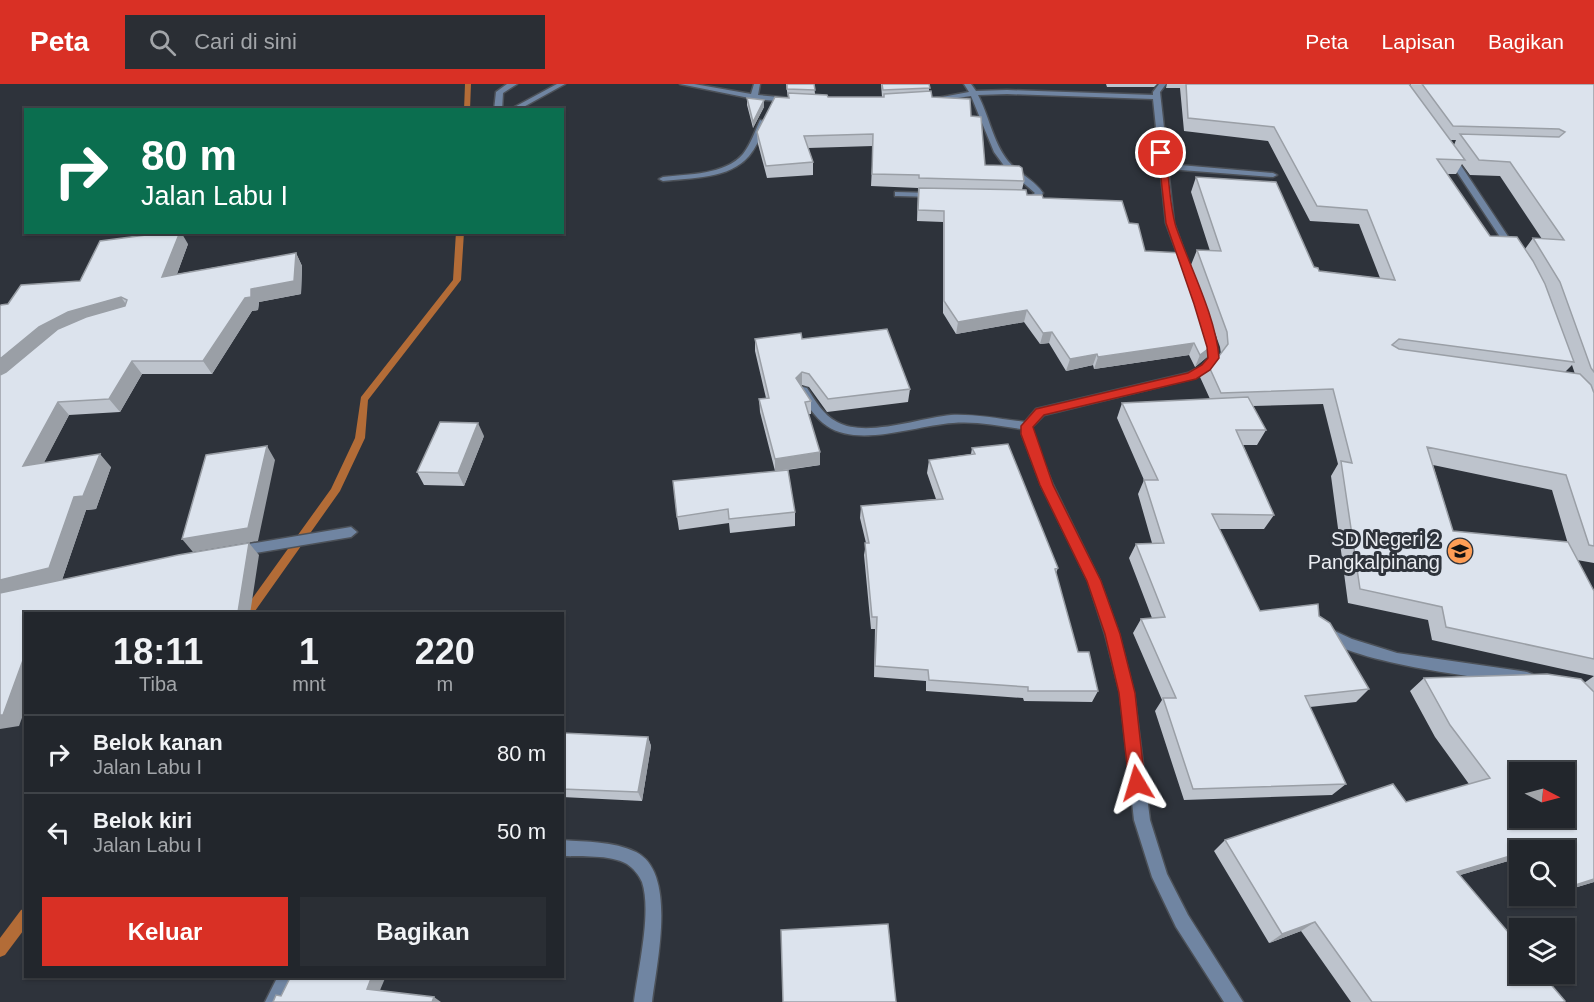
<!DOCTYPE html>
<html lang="id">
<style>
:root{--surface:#22262c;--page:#2a2e34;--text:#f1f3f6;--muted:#a2a5a9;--line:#3f4348;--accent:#d93025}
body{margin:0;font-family:Helvetica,sans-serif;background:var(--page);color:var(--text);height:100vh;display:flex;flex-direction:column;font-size:22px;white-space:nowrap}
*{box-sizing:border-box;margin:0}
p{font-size:20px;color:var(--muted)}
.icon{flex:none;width:33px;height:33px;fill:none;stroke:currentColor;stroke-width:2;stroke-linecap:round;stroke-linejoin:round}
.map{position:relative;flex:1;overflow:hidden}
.sheet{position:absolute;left:24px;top:528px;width:540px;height:366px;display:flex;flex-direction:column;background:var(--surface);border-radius:0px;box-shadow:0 2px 4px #0004,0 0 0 2px var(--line)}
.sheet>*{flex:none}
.hud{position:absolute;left:24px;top:24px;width:540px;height:126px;border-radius:0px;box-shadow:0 2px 4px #0004,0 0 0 2px var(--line);background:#0b6e4f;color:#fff;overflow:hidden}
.needle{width:39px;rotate:96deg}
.buttons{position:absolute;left:1509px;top:678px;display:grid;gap:12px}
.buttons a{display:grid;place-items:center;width:66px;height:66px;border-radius:0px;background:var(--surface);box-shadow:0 2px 4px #0004,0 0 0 2px var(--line);font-size:30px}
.pin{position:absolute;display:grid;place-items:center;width:51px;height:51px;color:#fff;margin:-26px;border:3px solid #fff;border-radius:50%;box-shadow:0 2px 6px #0007}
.me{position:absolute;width:66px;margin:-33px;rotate:353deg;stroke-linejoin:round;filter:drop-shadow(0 0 4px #0008)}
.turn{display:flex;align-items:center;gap:21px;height:126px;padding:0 18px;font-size:27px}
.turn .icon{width:78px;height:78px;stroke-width:2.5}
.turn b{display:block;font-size:42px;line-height:51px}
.eta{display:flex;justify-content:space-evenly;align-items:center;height:102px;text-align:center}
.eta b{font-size:36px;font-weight:700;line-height:42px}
.action{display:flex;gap:12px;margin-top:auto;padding:12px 18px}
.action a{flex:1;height:69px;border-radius:0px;background:var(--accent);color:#fff;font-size:24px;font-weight:700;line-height:69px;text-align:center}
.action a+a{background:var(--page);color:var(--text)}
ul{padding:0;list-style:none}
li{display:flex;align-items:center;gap:18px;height:78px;padding:0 18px;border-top:2px solid var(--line)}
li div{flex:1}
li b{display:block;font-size:22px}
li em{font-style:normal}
header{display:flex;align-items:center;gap:36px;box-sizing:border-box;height:84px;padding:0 30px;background:var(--accent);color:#fff}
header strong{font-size:28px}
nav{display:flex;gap:33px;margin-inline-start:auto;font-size:21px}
.search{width:420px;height:54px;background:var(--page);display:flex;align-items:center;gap:15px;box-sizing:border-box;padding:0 21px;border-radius:0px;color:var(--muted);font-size:22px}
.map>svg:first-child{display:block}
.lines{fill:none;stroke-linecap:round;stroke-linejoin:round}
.stream{fill:#b36c37;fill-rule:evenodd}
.minor-casing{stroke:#4c5158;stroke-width:3}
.minor{fill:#7085a2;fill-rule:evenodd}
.wall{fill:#bdc3cc;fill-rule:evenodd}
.shaded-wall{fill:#9a9fa6}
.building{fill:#dce3ed;stroke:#9a9fa6;stroke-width:1.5;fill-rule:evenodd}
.route{fill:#d93025;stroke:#8d1f18;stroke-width:1.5}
.labels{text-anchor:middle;stroke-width:6;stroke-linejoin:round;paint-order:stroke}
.poi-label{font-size:20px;fill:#e9ecf1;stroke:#2e333b;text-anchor:end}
</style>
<header>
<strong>Peta</strong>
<div class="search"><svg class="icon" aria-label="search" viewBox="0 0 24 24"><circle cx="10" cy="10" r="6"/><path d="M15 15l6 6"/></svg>Cari di sini</div>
<nav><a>Peta</a><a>Lapisan</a><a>Bagikan</a></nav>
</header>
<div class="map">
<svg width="1594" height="918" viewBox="0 0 1594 918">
<rect width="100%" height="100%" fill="#2e333b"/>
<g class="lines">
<path class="stream" d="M465,0h6l-1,26h-6z
M456,148h8l-3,48 -93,120 -3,38 -25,53 -87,123h-12l90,-125 24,-51 6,-41 92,-117z
M26,824v19l-21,28 -5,2v-19l21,-28z"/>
<g class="minor-casing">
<path id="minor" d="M507,0h10l-14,9 -1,17h-8l2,-18z
M557,0h8l-47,26h-9z
M680,0h14l57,10 3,-10h6l-2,11 32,3 4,2 -4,2 -36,-3z
M964,0h7l5,7 31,-1 146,5v-3l6,-8h7l-6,8 8,72 105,9 4,2 -4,2 -105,-8 6,54 16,44 -1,2h-6l-17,-46 -13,-124 -146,-5 -29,1c11,21 15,47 30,66 10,12 25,18 35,32 -6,7 -17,10 -25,5l1,-2 13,-1 3,-2 -30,-26 -11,-15 -23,-56 -41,6 -4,-2 43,-8z
M760,36l7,2c-5,12 -10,24 -18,34 -19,23 -59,22 -86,25l-4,-2 4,-2c25,-3 62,-2 80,-23 8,-10 12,-23 17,-34z
M1448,71h6l63,95 -1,2h-6l-63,-95z
M895,108l38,1 4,2 -4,2 -35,-1h-3z
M1207,242l5,3 7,29 -9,12 -19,9 -147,36 -12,12v7l21,51 47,96 19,53 15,59 16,127 17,54 21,41 55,87h-19l-48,-75 -24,-50 -18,-57 -14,-127 -15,-59 -17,-53 -47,-96 -19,-51v-5c-23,-3 -46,-8 -69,-6 -36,2 -94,25 -126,3 -13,-9 -21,-23 -29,-36l5,-3 4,1c8,12 16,27 30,34 29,16 82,-4 114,-7 24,-1 49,4 74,7l11,-13 152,-36 14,-7 7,-8 -7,-29z
M351,443l6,5 -6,5 -114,19 -4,-2 -2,-3 2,-3 4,-2z
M1326,543l26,12 45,14 130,19 5,2 2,4 -2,4 -5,2c-37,-5 -191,-22 -207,-52l1,-4z
M562,756c25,2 51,1 74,12 42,21 20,113 16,150h-18c4,-33 18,-90 8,-120 -3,-7 -9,-14 -15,-18 -18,-10 -45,-7 -65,-8z
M278,892h17l-12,26h-18z"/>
</g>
<use href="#minor" class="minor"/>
</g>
<path class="wall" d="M786,0h28l1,10 13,3h54l-1,-13h48v7l3,6 39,19 14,49 39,16 -2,9 5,5 16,3 86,25 78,134 -12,10 -6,-12 -95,14 -1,-4 -27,6 -17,-28 -9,1 -16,-22 -68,12 -13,-21v-91l-26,-1 1,-33 -47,-2 2,-40 -65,2 5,14v13l-46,3 -9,-34 -1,-12 31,-34z
M1106,0h51l-3,3h-47z
M1167,0h242l1,1 1,-1h183v479l-17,-3 17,31v291l-30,9v-41h-44v15l-5,-6 -55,16 103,127h-212l-50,-71 -32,12 -55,-92 11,-11 181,-38 63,-18 -34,-47 -25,-46 14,-13 160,5 10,-7 -162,-36 -4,-20 -80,-17 -17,-127 7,-12 -15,-60 -70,2 13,24 -9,15h-14l31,70 -10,14h-45l41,82 59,5 50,73 -13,13 -46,5 36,77 -14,11 -148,5 -29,-89 7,-11 -29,-67 8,-14 11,-1 -23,-60 7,-14 16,-1 -14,-49 6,-14 -27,-62 5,-15 88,-4 -10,-22 7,-15 12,-6 2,-2 -1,-7 -29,-82 6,-15 13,1 -19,-59 5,-15 123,94 61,7 -21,-54 -49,-3 -42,-80 -84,-10 -4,-43h-14zM1450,56h6l-2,5zM1462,80l8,11 30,1 42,63 -9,-1 -8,11 -35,-13 -9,-13 -34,-49h9zM1572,281l3,9 -10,-2zM1433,381l119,25 16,54 -115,-13z
M747,14l17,2v7l-11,21 -6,-23z
M188,160l-11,30 119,-21 6,13 -1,28 -42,8 -1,8 -6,1 -40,63h-70l-22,38 -51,3 -25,47 67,5 -15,42 -10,1 -24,70 197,-25 -233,59 -7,112 -11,-422 72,-23z
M755,255h47l108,50 -2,13 -81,10 -18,-25 -7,-2 -1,1 10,15v13h-3l12,38v13l-33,5 8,42v14l-65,7 -1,-10 -50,7 -2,-13 98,-46 -15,-59 -1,-13 7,-1 -11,-47z
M484,352l-20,50 -40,-1 -7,-13z
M972,364l86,120 -2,5 22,79 20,39 -6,11 -68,-1 -1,-3 -97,-7v-10l-52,-4 1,-48h-4l-7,-74 2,-12 -6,-25 1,-12 75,-7 -9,-26 2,-13 42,-6z
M562,649l86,4 3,9 -9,55 -80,-4z"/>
<path class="shaded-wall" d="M764,16v7l-11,21v-6z
M180,148h1l7,12 -17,46 -9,-13z
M296,169l6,13 -1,28 -42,8 -1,8 -6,1 -40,63 -9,-13 48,-72z
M121,213l9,13 -130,72v-23l39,-32 29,-15z
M1027,226l-3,12 -68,12 2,-12z
M1052,248l-3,11 -9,1 3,-11z
M1194,259l-5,12 -95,14 4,-12z
M1212,262l-5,11 -12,10 5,-12z
M1097,270l-4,11 -27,6 4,-12z
M132,277l10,13 -22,38 -11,-13z
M802,288v13l-6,6v-13z
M58,318l11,13 -33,63 -13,-12z
M478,339l6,13 -20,50 -6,-13z
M267,362l8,14 -17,81 -65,11 -11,-13z
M820,368v13l-45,6v-12z
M100,370l11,13 -15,42 -10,1 -24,70 -62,15v-15l74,-83z
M249,459l10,12 -9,59h-22z
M26,568v55l-7,19 -19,3v-14z
M648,653l3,9 -9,55 -4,-9z
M1520,769v3l-5,3 -75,22 17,-9z
M1594,795v3l-30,9v-3h2z
M1315,838l-14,9 -32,12 13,-9z
M372,892h14l-8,19 -11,-6z
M434,913l7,5h-9z"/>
<path class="building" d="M787,0h27l1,6 -28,-1z
M882,0h47l1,4 -47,2z
M1186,0h223l56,76 -28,-1 44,64 9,13 27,1 16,24 12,23 29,78 -175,-23 -7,6 7,4 181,25 11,11 3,8v153l-5,-1 -23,-70 -139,-28 26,84 115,11 26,49v68l-148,-32 -4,-20 -82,-18 -19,-128 11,2 -19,-74 -112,4 -14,-31 12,-6 9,-12 -1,-12 -30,-82 24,1 -25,-74 80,5 38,85 4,1 1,3 76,9 -28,-70 -50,-4 -43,-79 -86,-9z
M1422,0h172v288l-3,-4 -31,-86 -27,-44 31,2 -54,-78 -31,-2 -19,-26 99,3 6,-5 -6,-3 -106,-3z
M931,7l1,6 38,2 1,17 10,1 4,48 34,1 3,2 2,13 -105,-3v-3l-47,-1 1,-40 -69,2 9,26 -47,4 -9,-34 18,-35 14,1 -1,-5 39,2 1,2h56v-3z
M747,14l17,2 -11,22z
M919,104l107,2 1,5h15l1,3 79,3 7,22 9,1 7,27 37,2 29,83 1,10 -12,9 -6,-12 -96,14 -1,-3 -27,5 -18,-27 -9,1 -16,-23 -69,12 -14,-21v-90l-26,-1z
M169,148h11l-18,45 134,-24 -2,28 -43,8v8l-6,1 -42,63h-71l-23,38 -51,3 -35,64 77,-12 -17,42 -9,1 -25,71 -49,12v-205l6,-3 52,-43 28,-12 39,-11 2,-6 -6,-3 -53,15 -29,15 -39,32v-53l1,-1 7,-1 13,-19 59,-4 20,-40z
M887,245l23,60 -82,10 -19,-25 -7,-2 -6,6 15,23 -6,1 15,50 -45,7 -16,-60 10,-1 -14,-59 46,-6 1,6z
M1248,313l18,33h-30l38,85 -62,-1 48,97 58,-7 1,12 11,7 39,66 -64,7 41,88 -153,5 -30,-91h13l-35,-79 24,-2 -29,-73 28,-1 -20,-63h14l-36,-77z
M440,338l38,1 -20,50 -41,-1z
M1008,360l50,124 -3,1 23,83h11l9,39h-70v-4l-99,-7 -1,-10 -53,-4 2,-49h-5l-7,-74h4l-8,-37 82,-7 -14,-39 46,-6 -3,-6z
M267,362l-19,82 -66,11 24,-84z
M788,386l7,42 -66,7 -1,-10 -51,8 -4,-36z
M249,459l-11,69 -10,2h-202v38l-23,63h-3v-122l178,-38z
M1547,590l34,5 13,13v187l-28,9 -2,-2v-36h-29l-1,-1 -6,1h-8v3l-63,19 63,74v28h22l23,27 -2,1h-191l-57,-80 -33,12 -57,-94 168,-56 13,18 84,-24 -40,-53 -26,-47zM1520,688h44v46h-44z
M562,649l86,4 -10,55 -76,-3z
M888,840l8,78h-113l-2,-72z
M291,892h81l-5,13 67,8 -2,5h-159l3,-7 5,1z"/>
<path class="route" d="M1158,67l8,2c3,24 3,51 10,74 14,40 40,90 43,131l-9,12 -14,9 -152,36 -11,12 20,58 48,96 19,53 15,59 10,90 -2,5 -6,2 -6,-2 -2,-5 -10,-90 -14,-59 -18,-53 -47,-96 -19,-51v-8l15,-17 152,-36 14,-8 6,-7 -1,-11 -13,-43 -28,-81z"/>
<defs>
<g id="school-disc" transform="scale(1.35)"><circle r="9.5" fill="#fd9d55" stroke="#2e333b"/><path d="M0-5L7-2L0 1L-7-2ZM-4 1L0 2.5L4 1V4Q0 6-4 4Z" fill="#111"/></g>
</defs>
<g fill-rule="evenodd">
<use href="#school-disc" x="1460" y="467"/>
</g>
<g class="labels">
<g class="poi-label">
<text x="1440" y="462">SD Negeri 2<tspan x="1440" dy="23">Pangkalpinang</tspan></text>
</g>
</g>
</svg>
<div class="buttons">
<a><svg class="needle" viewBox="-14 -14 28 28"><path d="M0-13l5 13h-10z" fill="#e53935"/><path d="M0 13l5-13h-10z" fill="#a2a5a9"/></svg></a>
<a><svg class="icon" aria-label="search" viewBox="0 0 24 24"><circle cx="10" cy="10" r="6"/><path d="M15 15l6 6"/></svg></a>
<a><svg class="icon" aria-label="layers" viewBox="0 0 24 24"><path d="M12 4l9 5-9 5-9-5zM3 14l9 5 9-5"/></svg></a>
</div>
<div class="pin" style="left:1161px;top:69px;background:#d93025"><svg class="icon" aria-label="arrive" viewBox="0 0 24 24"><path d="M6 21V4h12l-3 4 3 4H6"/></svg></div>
<svg class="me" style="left:1137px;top:699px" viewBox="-20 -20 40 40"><path d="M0-17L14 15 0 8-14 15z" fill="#d93025" stroke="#fff" stroke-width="4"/></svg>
<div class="hud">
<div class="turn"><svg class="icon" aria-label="right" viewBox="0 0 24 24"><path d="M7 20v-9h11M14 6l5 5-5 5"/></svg><div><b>80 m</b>Jalan Labu I</div></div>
</div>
<section class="sheet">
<div class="eta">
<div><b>18:11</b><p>Tiba</p></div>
<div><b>1</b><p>mnt</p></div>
<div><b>220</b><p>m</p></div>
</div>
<ul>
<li><svg class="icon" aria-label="right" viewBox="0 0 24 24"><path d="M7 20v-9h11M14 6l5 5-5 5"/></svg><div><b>Belok kanan</b><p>Jalan Labu I</p></div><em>80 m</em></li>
<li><svg class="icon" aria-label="left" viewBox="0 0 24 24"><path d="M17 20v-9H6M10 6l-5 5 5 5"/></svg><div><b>Belok kiri</b><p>Jalan Labu I</p></div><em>50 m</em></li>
</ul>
<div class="action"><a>Keluar</a><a>Bagikan</a></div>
</section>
</div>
